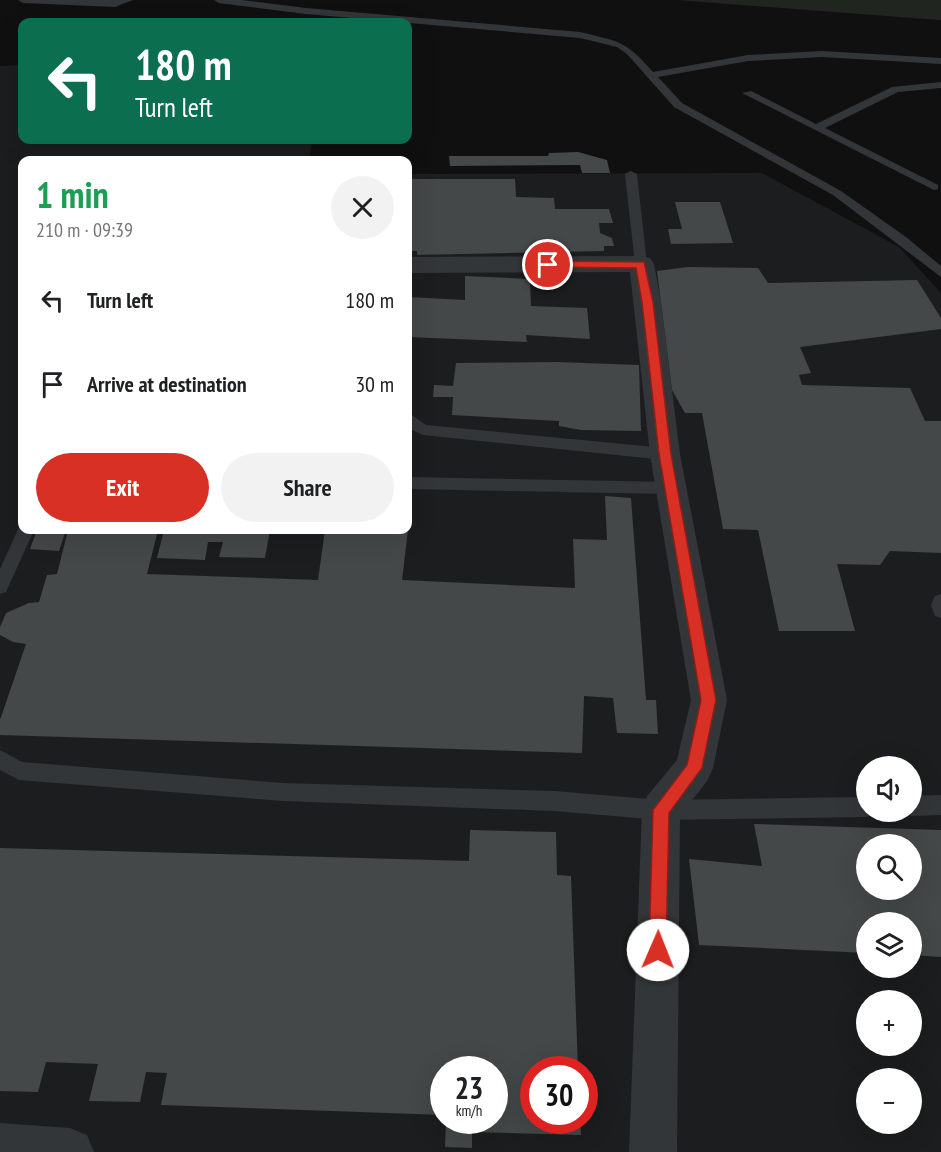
<!DOCTYPE html>
<meta charset="utf-8">
<style>
:root{--surface:#fff;--page:#f2f2f2;--text:#202124;--muted:#757577;--accent:#d93025}
body{margin:0;font-family:"PT Sans Narrow",sans-serif;background:var(--page);color:var(--text);height:100vh;display:flex;flex-direction:column;font-size:22px;white-space:nowrap}
*{box-sizing:border-box;margin:0}
p{font-size:20px;color:var(--muted)}
.icon{flex:none;width:33px;height:33px;fill:none;stroke:currentColor;stroke-width:2;stroke-linecap:round;stroke-linejoin:round}
.map{position:relative;flex:1;overflow:hidden}
.sheet{position:absolute;left:18px;top:156px;width:394px;height:378px;display:flex;flex-direction:column;background:var(--surface);border-radius:12px;box-shadow:0 6px 24px #0002}
.sheet>*{flex:none}
.hud{position:absolute;left:18px;top:18px;width:394px;height:126px;border-radius:12px;box-shadow:0 6px 24px #0002;background:#0b6e4f;color:#fff;overflow:hidden}
.tools{position:absolute;left:856px;top:756px;display:grid;gap:12px}
.tools a{display:grid;place-items:center;width:66px;height:66px;border-radius:50%;background:var(--surface);box-shadow:0 6px 24px #0002;font-size:30px}
.speed{position:absolute;left:430px;top:1056px;display:flex;gap:12px;font-size:30px;font-weight:700;text-align:center}
.speed>*{display:grid;place-content:center;width:78px;height:78px;border-radius:50%;background:var(--surface);box-shadow:0 6px 24px #0002;line-height:1}
.speed small{font-size:15px;font-weight:400}
.speed .limit{border:9px solid #d22;background:#fff;color:#111}
.pin{position:absolute;display:grid;place-items:center;width:51px;height:51px;color:#fff;margin:-26px;border:3px solid #fff;border-radius:50%;box-shadow:0 2px 6px #0007}
.me{position:absolute;width:66px;margin:-33px;rotate:1deg;stroke-linejoin:round;filter:drop-shadow(0 0 4px #0008)}
.turn{display:flex;align-items:center;gap:21px;height:126px;padding:0 18px;font-size:27px}
.turn .icon{width:78px;height:78px;stroke-width:2.5}
.turn b{display:block;font-size:42px;line-height:51px}
.round{display:grid;place-items:center;flex:none;width:63px;height:63px;border-radius:32px;background:var(--page)}
.head{display:flex;align-items:center;justify-content:space-between;height:102px;padding:0 18px}
h1{font-size:36px;font-weight:700;line-height:45px;color:#1e9e55}
.button{display:flex;gap:12px;margin-top:auto;padding:12px 18px}
.button a{flex:1;height:69px;border-radius:36px;background:var(--accent);color:#fff;font-size:24px;font-weight:700;line-height:69px;text-align:center}
.button a+a{background:var(--page);color:var(--text)}
ul{padding:0;list-style:none}
li{display:flex;align-items:center;gap:18px;height:84px;padding:0 18px}
li div{flex:1}
li b{display:block;font-size:22px}
li em{font-style:normal}
.map>svg:first-child{display:block}
.built{fill:#1c1d1e;fill-rule:evenodd}
.green{fill:#21251f}
.building{fill:#444849;fill-rule:evenodd}
.lines{fill:none;stroke-linecap:round;stroke-linejoin:round}
.service{fill:#333638;fill-rule:evenodd}
.minor{fill:#333638;fill-rule:evenodd}
.route{fill:#d93025;stroke:#8d1f18;stroke-width:1.5}
</style>
<div class="map">
<svg width="941" height="1152" viewBox="0 0 941 1152">
<rect width="100%" height="100%" fill="#101011"/>
<path class="built" d="M22,65v75h290l-3,20h-287v370h386v-356l354,-1 137,74 42,46v859h-941v-1086zM867,766h45v46h-45zM867,844h45v46h-45zM867,922h45v46h-45zM867,1000h45v46h-45zM444,1070h51v50h-51zM534,1070h51v50h-51zM867,1078h45v46h-45z"/>
<path class="green" d="M677,0h264v20h-2z"/>
<path class="building" d="M333,140h59v4h-59z
M578,152l29,8 3,13h-28l-2,-8 -130,1 -1,-10h99l1,-3z
M408,179h107l1,18 38,1 1,11h54l4,14h-14l1,10 12,5 2,8h-10v5l-187,4v-4h-9z
M675,202h45l13,41 -62,1 -3,-15h14z
M688,267l70,1 10,15 149,-3 24,38v11l-141,18 11,26 -12,2 3,10 108,3 15,33h16v132l-51,-2 -10,14 -43,-1 18,67h-76l-21,-101 -35,-1 -21,-116h-17l-13,-23 -15,-119z
M465,276l65,3 1,27 56,2 3,31 -64,-4 1,7 -119,-5v-40l57,3z
M557,362l82,3 2,66 -60,-1 -22,-4v-5l-107,-6 1,-18h-20l1,-12 19,1 3,-23z
M605,496l26,2 15,202h10l2,34 -41,-1 -4,-35 -29,-2 -2,57 -582,-18v-15l26,-76 -13,-2 -13,-7v-8l6,-14 23,-10 10,-1 8,-27 10,-1 11,-44h90l-11,44 171,6 7,-50h83l-6,50 173,8 -2,-49 34,1z
M37,530h29l-7,21 -29,-2z
M164,530h106l-5,28 -46,-1 4,-15h-15l-3,18 -48,-2z
M754,824l187,6v127l-29,-2v-33h-45v31l-168,-8 -10,-86 73,7zM867,844h45v46h-45z
M470,830l86,2 1,43 14,1 7,194h-44v50h46l1,15 -109,-3v16l-27,-1 1,-27h49v-50h-51v45l-283,-10 6,-32 -21,-1 -6,30 -51,-1 9,-37 -52,-2 -8,30 -38,-1v-243l469,13z"/>
<g class="lines">
<path class="service" d="M18,0h115l-18,7 -92,-4z
M214,0h27l65,8 274,24c40,10 45,8 73,40l95,-17 74,-4 119,7v6l-119,-7 -74,4 -90,16 24,26 159,88 65,46 35,29v11l-108,-82 -159,-88 -47,-53 -10,-7 -37,-9 -274,-24 -87,-11z
M941,82v6l-43,4 -73,36 113,57v4l-4,1 -192,-97 9,-2 65,33 76,-37z
M631,171l6,3 10,90 -6,4 -6,-4 -10,-90z
M408,412l18,13 239,23 5,2 2,4 -2,4 -5,2 -242,-25 -15,-7z
M408,477l263,5 5,2 3,4 -3,4 -5,2 -263,-5z
M20,525h2v5h12l-28,62 -6,2v-25z
M941,594v24l-6,-2 -4,-11 4,-9z
M0,750l22,12 261,21 271,8 107,9 206,-3v15h8l-8,5 -206,3 -107,-9 -271,-10 -264,-21 -19,-10z
M941,795v20l-29,1 -7,-3 7,-1v-16z"/>
<path class="minor" d="M641,256l9,2 4,6 7,38 19,152 47,246 -14,68 -6,13 -27,35 -3,336h-48l13,-342 5,-14 30,-36 14,-60 -41,-246 -20,-182 -222,1v-16z
M0,1123l70,5 17,7 7,17h-94z"/>
</g>
<path class="route" d="M548,261l96,1 9,40 18,152 45,246 -14,68 -33,45 -3,137 -2,6 -6,3 -7,-3 -2,-6 4,-140 34,-45 14,-65 -42,-246 -17,-152 -6,-34 -92,-1 -2,-2z"/>
</svg>
<div class="tools">
<a><svg class="icon" aria-label="sound" viewBox="0 0 24 24"><path d="M4 9h4l5-4v14l-5-4H4zM17 9q2 3 0 6"/></svg></a>
<a><svg class="icon" aria-label="search" viewBox="0 0 24 24"><circle cx="10" cy="10" r="6"/><path d="M15 15l6 6"/></svg></a>
<a><svg class="icon" aria-label="layers" viewBox="0 0 24 24"><path d="M12 4l9 5-9 5-9-5zM3 14l9 5 9-5"/></svg></a>
<a>+</a>
<a>−</a>
</div>
<div class="speed"><div>23<small>km/h</small></div><div class="limit">30</div></div>
<div class="pin" style="left:548px;top:265px;background:#d93025"><svg class="icon" aria-label="arrive" viewBox="0 0 24 24"><path d="M6 21V4h12l-3 4 3 4H6"/></svg></div>
<svg class="me" style="left:658px;top:950px" viewBox="-20 -20 40 40"><circle r="19" fill="#fff"/><path d="M0-13L10 11 0 6-10 11z" fill="#d93025"/></svg>
<div class="hud">
<div class="turn"><svg class="icon" aria-label="left" viewBox="0 0 24 24"><path d="M17 20v-9H6M10 6l-5 5 5 5"/></svg><div><b>180 m</b>Turn left</div></div>
</div>
<section class="sheet">
<div class="head"><div><h1>1 min</h1><p>210 m · 09:39</p></div><a class="round"><svg class="icon" aria-label="close" viewBox="0 0 24 24"><path d="M6 6l12 12M18 6L6 18"/></svg></a></div>
<ul>
<li><svg class="icon" aria-label="left" viewBox="0 0 24 24"><path d="M17 20v-9H6M10 6l-5 5 5 5"/></svg><div><b>Turn left</b></div><em>180 m</em></li>
<li><svg class="icon" aria-label="arrive" viewBox="0 0 24 24"><path d="M6 21V4h12l-3 4 3 4H6"/></svg><div><b>Arrive at destination</b></div><em>30 m</em></li>
</ul>
<div class="button"><a>Exit</a><a>Share</a></div>
</section>
</div>
